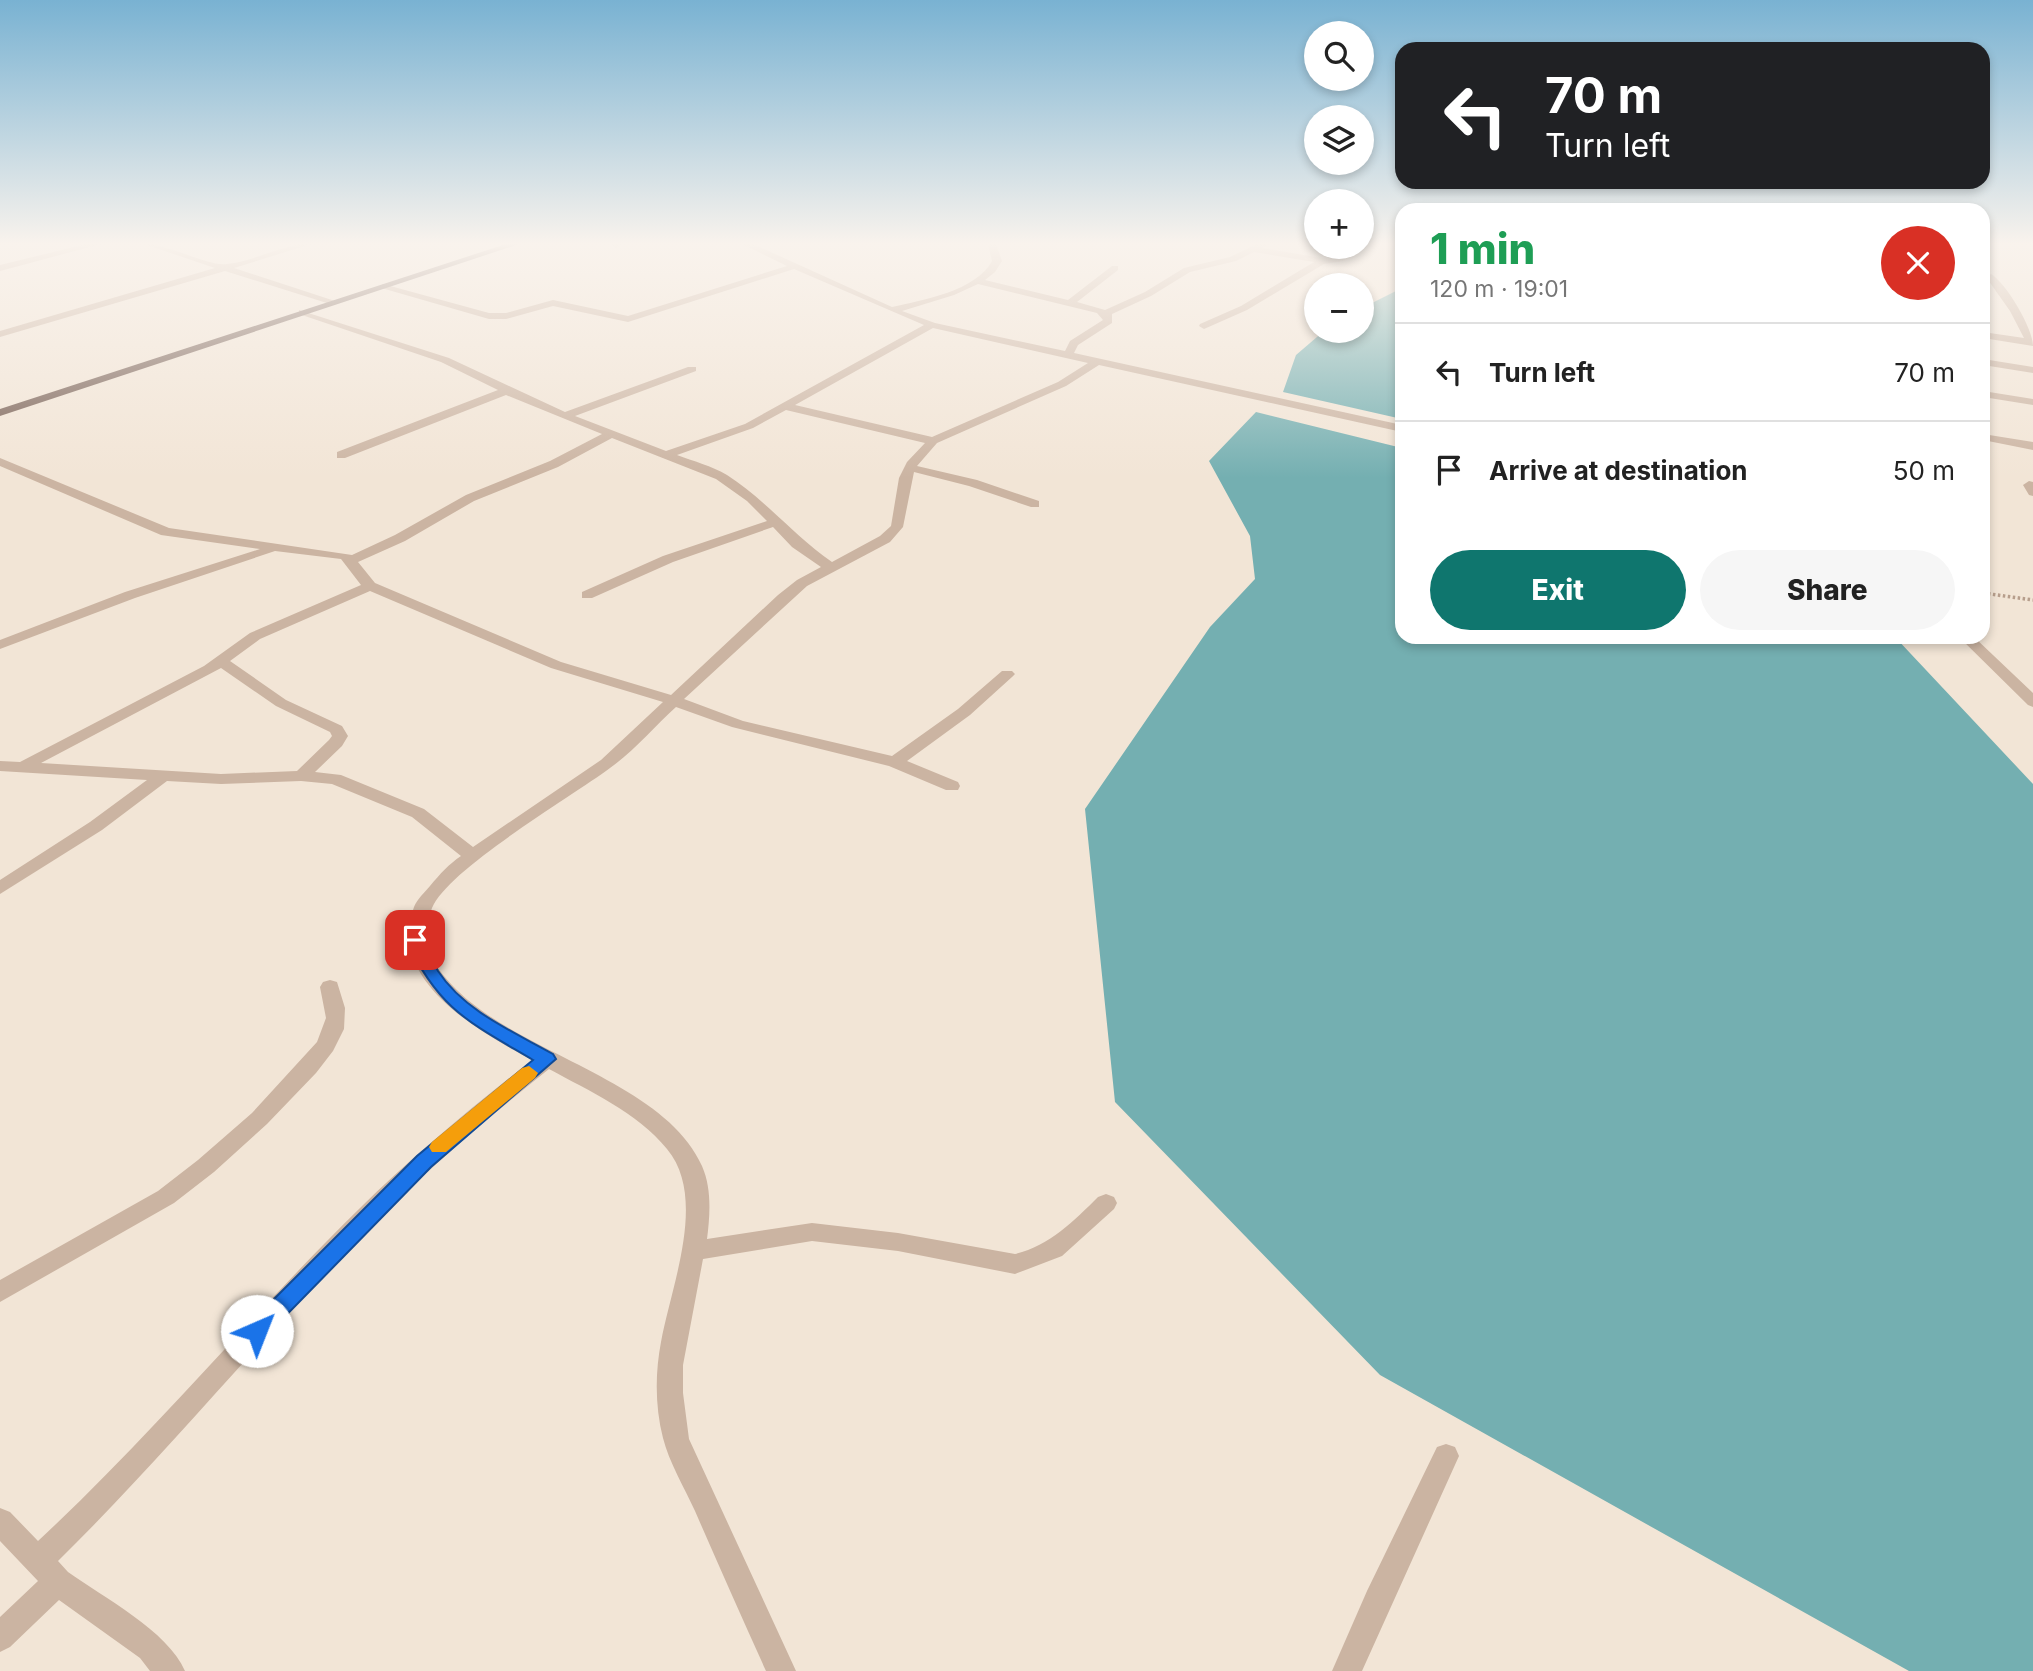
<!DOCTYPE html>
<meta charset="utf-8">
<style>
:root{--surface:#fff;--page:#f6f6f6;--text:#222;--muted:#767676;--line:#e0e0e0;--accent:#0f766e}
body{margin:0;font-family:Inter,sans-serif;background:var(--page);color:var(--text);height:100vh;display:flex;flex-direction:column;font-size:26px;white-space:nowrap}
*{box-sizing:border-box;margin:0}
p{font-size:23px;color:var(--muted)}
.icon{flex:none;width:38px;height:38px;fill:none;stroke:currentColor;stroke-width:2;stroke-linecap:round;stroke-linejoin:round}
.map{position:relative;flex:1;overflow:hidden}
.side{position:absolute;left:1395px;top:203px;width:595px;height:441px;display:flex;flex-direction:column;background:var(--surface);border-radius:21px;box-shadow:0 4px 10px #0003}
.side>*{flex:none}
.hud{position:absolute;left:1395px;top:42px;width:595px;height:147px;border-radius:21px;box-shadow:0 4px 10px #0003;background:#202124;color:#fff;overflow:hidden}
.fabs{position:absolute;left:1304px;top:21px;display:grid;gap:14px}
.fabs a{display:grid;place-items:center;width:70px;height:70px;border-radius:50%;background:var(--surface);box-shadow:0 4px 10px #0003;font-size:35px}
.pin{position:absolute;display:grid;place-items:center;width:60px;height:60px;color:#fff;margin:-30px;border-radius:14px;box-shadow:0 4px 10px #0006}
.me{position:absolute;width:77px;margin:-38px;rotate:44deg;stroke-linejoin:round;filter:drop-shadow(0 0 5px #0008)}
.turn{display:flex;align-items:center;gap:24px;height:147px;padding:0 35px;font-size:32px}
.turn .icon{width:91px;height:91px;stroke-width:2.5}
.turn b{display:block;font-size:49px;line-height:60px}
.round{display:grid;place-items:center;flex:none;width:74px;height:74px;border-radius:37px;background:var(--page)}
.overview{display:flex;align-items:center;justify-content:space-between;height:119px;padding:0 35px}
h1{font-size:42px;font-weight:800;line-height:52px;color:#1e9e55}
.action{display:flex;gap:14px;margin-top:auto;padding:14px 35px}
.action a{flex:1;height:80px;border-radius:42px;background:var(--accent);color:#fff;font-size:28px;font-weight:800;line-height:80px;text-align:center}
.action a+a{background:var(--page);color:var(--text)}
ul{padding:0;list-style:none}
li{display:flex;align-items:center;gap:21px;height:98px;padding:0 35px;border-top:2px solid var(--line)}
li div{flex:1}
li b{display:block;font-size:26px}
li em{font-style:normal}
.map>svg:first-child{display:block}
.water{fill:#74afb1}
.lines{fill:none;stroke-linecap:round;stroke-linejoin:round}
.path{stroke:#b79e8c;stroke-width:3.5;stroke-dasharray:2.5 2.5;stroke-linecap:butt}
.minor{fill:#cbb4a2;fill-rule:evenodd}
.major{fill:#786055;fill-rule:evenodd}
.route{fill:#1a73e8;stroke:#114b97;stroke-width:2}
.slow{fill:#f59e0b}
</style>
<div class="map">
<svg width="2033" height="1671" viewBox="0 0 2033 1671">
<rect width="100%" height="100%" fill="#f2e5d6"/>
<path class="water" d="M1402,288v131l-119,-27 13,-37 28,-24h38v-23z
M1256,412l146,36v189h493l138,147v887h-124l-529,-296 -265,-273 -30,-293 125,-182 45,-48 -5,-43 -41,-75z"/>
<g class="lines">
<path class="path" d="M1983,593l50,7"/>
<path class="minor" d="M86,244h15l-101,27v-6z
M144,244c25,0 65,23 83,20 29,-3 55,-20 84,-20l-77,24 104,34 -8,2 -105,-33 -225,66v-6l215,-63z
M622,244l-6,4 -4,-3v-1z
M742,244h11l139,63c31,-7 84,-16 100,-46l-4,-17h8l6,17 -7,11 -10,8 83,20 44,-34h6v4l-41,32 28,8 40,-18 39,-24 46,-11 27,-13h11l-6,4 66,11 34,-12v-3h9l-28,17 -19,3 -77,46 -43,19 -5,-3 1,-2 41,-18 73,-44 -60,-10 -18,9 -46,11 -39,24 -39,18v9l-34,22 -4,8 328,72v7l-303,-67 -33,21 -129,57 -20,23 60,14 62,21v6h-8l-62,-21 -55,-14 -11,55 -13,15 -83,44 -123,113 59,22 149,35 66,-47 44,-38h10l3,3 -3,3 -42,38 -63,46 51,21 2,4 -2,4h-12l-57,-24 -157,-39 -56,-20c-22,20 -42,44 -66,61 -39,29 -162,101 -178,140 -3,8 -6,23 -6,32 1,16 15,33 26,45 64,69 212,95 250,181 10,23 8,49 5,73l105,-16 86,10 117,21c34,-8 59,-33 83,-57l8,-3 8,3 3,6 -3,6 -52,47 -47,18 -117,-23 -86,-10 -109,18 -20,106v28l6,46 107,232h-30c-24,-53 -48,-107 -71,-160 -11,-24 -26,-49 -32,-73 -8,-31 -8,-65 -2,-96 10,-56 47,-144 6,-193 -30,-37 -78,-58 -118,-80 -60,48 -118,97 -172,151 -110,110 -208,232 -319,341l10,11c35,25 100,59 117,99h-35l-10,-13 -81,-58 -49,47 -10,5v-35l38,-36 -38,-40v-33l10,4 28,29c113,-105 211,-224 321,-332 54,-53 113,-102 173,-149 -54,-29 -146,-80 -118,-153 3,-8 11,-15 16,-21 10,-12 19,-22 31,-30l-49,-39 -80,-33 -31,-3 -80,3 -54,-3 -65,49 -102,64v-14l90,-58 57,-42 -147,-9v-10l20,1 184,-96 46,-33 111,-48 -20,-26 -66,-8 -140,47 -135,51v-9l125,-48 135,-43 -99,-14 -161,-69v-8l169,70 183,27 43,-20 71,-40 84,-34 52,-27 -96,-39 -161,63h-8v-6l161,-62 -57,-28 -142,-48v-4l150,48 116,54 123,-45h8v4l-121,45 91,35 79,-27 179,-99 -130,-56 -166,53 -75,-16 -47,13h-17l-111,-32 5,-3 106,29h17l47,-13 75,16 159,-50zM978,284l119,29 6,7 -33,21 -5,10 -130,-28 -33,-12 52,-16zM933,328l155,35 -30,19 -126,55 -137,-32zM786,410l139,33 -18,19 -8,16 -8,48 -11,10 -48,26c-39,-27 -66,-62 -105,-87 -15,-9 -34,-14 -50,-20l76,-27zM612,438l104,41 31,22 20,20 -104,35 -81,36v6h10l81,-36 100,-35 19,20 29,20 -24,13 -19,15 -107,100 -110,-33 -186,-79 -17,-21 47,-21 69,-40 84,-34zM370,591l181,77 112,34 -62,58 -128,87 -49,-38 -83,-34 -26,-3 27,-26 6,-10 -6,-10 -56,-26 -56,-39 30,-22zM221,668l55,38 54,26 2,4 -3,4 -32,31 -76,3 -180,-11z
M1991,274c15,9 42,54 42,72l-50,-8v-6l41,6 -14,-27 -24,-34z
M1983,359l50,8v6l-50,-8z
M1983,391l50,8v6l-50,-8z
M1983,434l50,8v8l-50,-10z
M2029,481l4,1v14l-4,-1 -6,-10z
M1959,637h15l59,56v14l-5,-2z
M330,980l7,2 8,26 -1,21 -11,22 -17,22 -49,51 -53,48 -40,31 -174,99v-22l158,-89 40,-31 54,-47 65,-71 9,-24 -6,-31 3,-5z
M1446,1444l9,3 4,9 -97,215h-30l35,-80 70,-144z"/>
<path class="major" d="M506,244h13l-519,172v-7z"/>
</g>
<linearGradient id="sky" x2="0" y2="1"><stop stop-color="#79b2d2"/><stop offset="0.51" stop-color="#f9f3ed"/><stop offset="1" stop-color="#f9f3ed" stop-opacity="0"/></linearGradient>
<rect width="2033" height="478" fill="url(#sky)"/>
<path class="route" d="M415,935l6,1c7,11 11,24 17,35 26,40 76,61 115,83l3,5 -125,108 -166,170 -8,3 -8,-3 -3,-6 3,-7 168,-168 116,-96c-64,-38 -94,-50 -127,-120z"/>
<path class="slow" d="M529,1066l9,7 -3,5 -89,74h-14l-3,-5 3,-5 90,-74z"/>
</svg>
<div class="fabs">
<a><svg class="icon" aria-label="search" viewBox="0 0 24 24"><circle cx="10" cy="10" r="6"/><path d="M15 15l6 6"/></svg></a>
<a><svg class="icon" aria-label="layers" viewBox="0 0 24 24"><path d="M12 4l9 5-9 5-9-5zM3 14l9 5 9-5"/></svg></a>
<a>+</a>
<a>−</a>
</div>
<div class="pin" style="left:415px;top:940px;background:#d93025"><svg class="icon" aria-label="arrive" viewBox="0 0 24 24"><path d="M6 21V4h12l-3 4 3 4H6"/></svg></div>
<svg class="me" style="left:257px;top:1331px" viewBox="-20 -20 40 40"><circle r="19" fill="#fff"/><path d="M0-13L10 11 0 6-10 11z" fill="#1a73e8"/></svg>
<div class="hud">
<div class="turn"><svg class="icon" aria-label="left" viewBox="0 0 24 24"><path d="M17 20v-9H6M10 6l-5 5 5 5"/></svg><div><b>70 m</b>Turn left</div></div>
</div>
<section class="side">
<div class="overview"><div><h1>1 min</h1><p>120 m · 19:01</p></div><a class="round" style="background:#d93025;color:#fff"><svg class="icon" aria-label="close" viewBox="0 0 24 24"><path d="M6 6l12 12M18 6L6 18"/></svg></a></div>
<ul>
<li><svg class="icon" aria-label="left" viewBox="0 0 24 24"><path d="M17 20v-9H6M10 6l-5 5 5 5"/></svg><div><b>Turn left</b></div><em>70 m</em></li>
<li><svg class="icon" aria-label="arrive" viewBox="0 0 24 24"><path d="M6 21V4h12l-3 4 3 4H6"/></svg><div><b>Arrive at destination</b></div><em>50 m</em></li>
</ul>
<div class="action"><a>Exit</a><a>Share</a></div>
</section>
</div>
